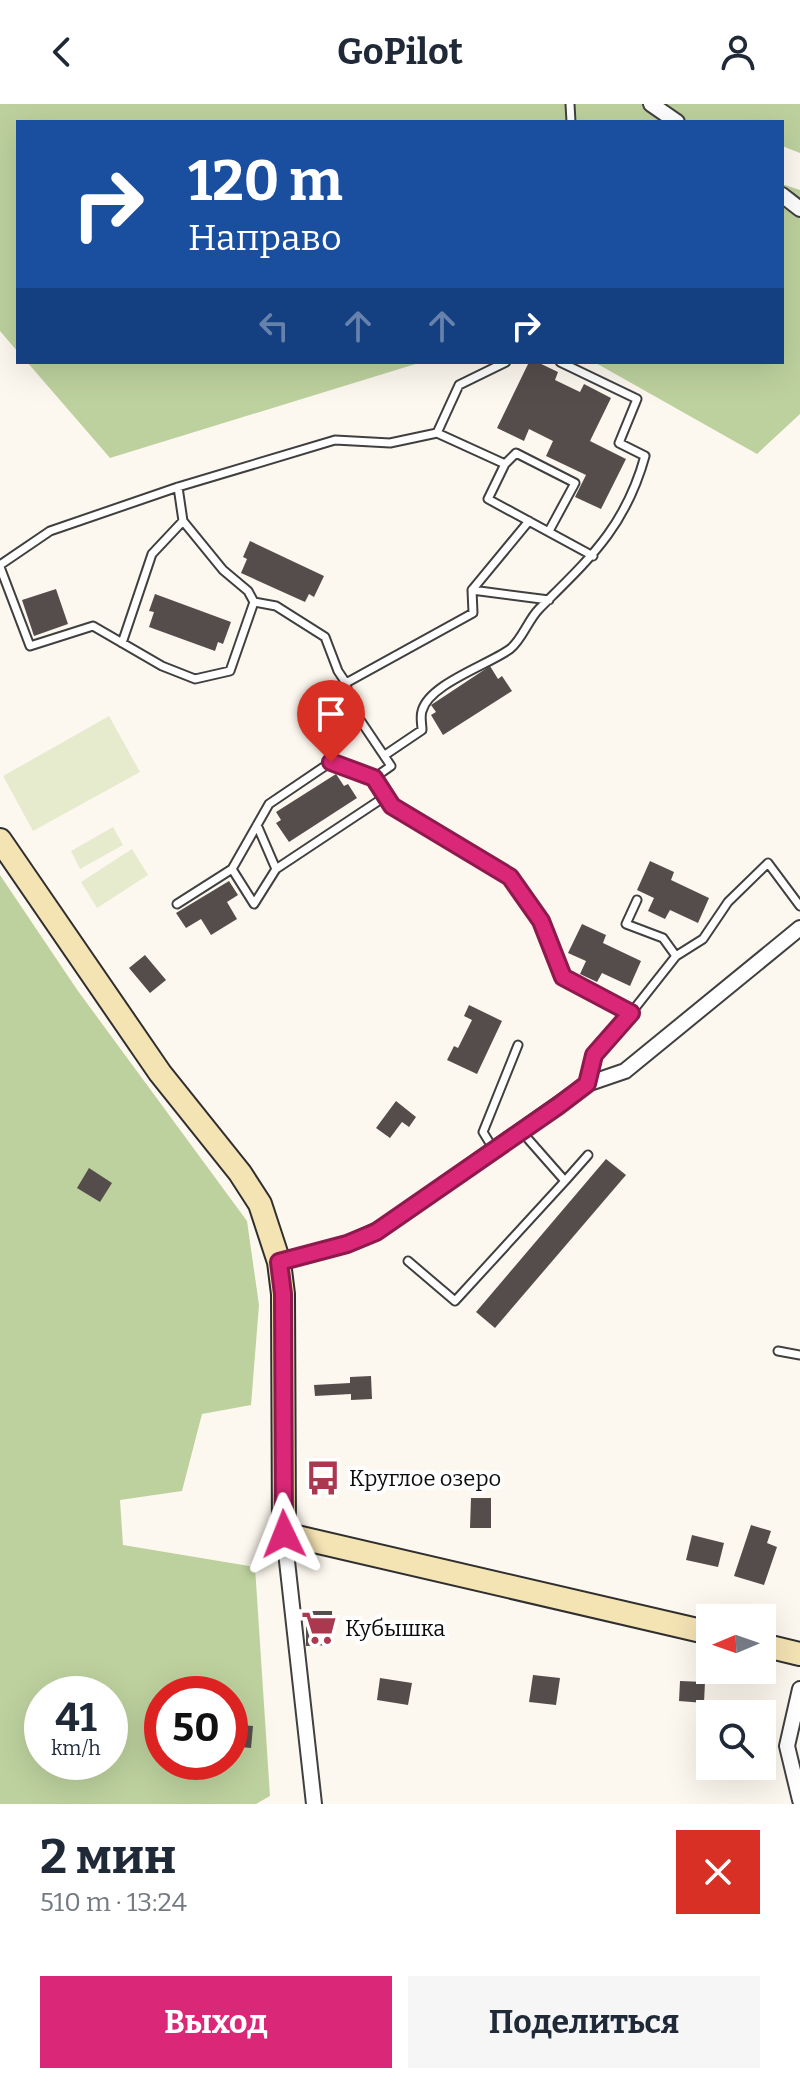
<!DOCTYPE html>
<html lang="ru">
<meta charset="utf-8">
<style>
:root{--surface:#fff;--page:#f6f6f7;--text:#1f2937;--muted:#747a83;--accent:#db2777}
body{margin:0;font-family:Bitter,serif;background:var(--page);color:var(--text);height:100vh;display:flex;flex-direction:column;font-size:30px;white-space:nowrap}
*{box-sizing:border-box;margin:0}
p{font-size:26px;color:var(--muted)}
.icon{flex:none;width:44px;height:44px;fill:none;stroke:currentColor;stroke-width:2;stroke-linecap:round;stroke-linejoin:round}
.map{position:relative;height:1700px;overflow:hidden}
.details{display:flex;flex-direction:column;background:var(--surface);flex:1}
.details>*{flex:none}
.hud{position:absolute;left:16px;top:16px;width:768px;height:244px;border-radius:0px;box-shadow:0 8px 32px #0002;background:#1a4fa0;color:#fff;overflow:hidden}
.needle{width:52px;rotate:268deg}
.controls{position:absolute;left:696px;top:1500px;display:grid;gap:16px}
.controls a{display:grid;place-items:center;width:80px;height:80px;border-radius:0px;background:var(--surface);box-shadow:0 8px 32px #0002;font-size:40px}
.speed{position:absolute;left:24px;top:1572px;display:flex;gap:16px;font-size:40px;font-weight:700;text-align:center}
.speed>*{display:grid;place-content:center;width:104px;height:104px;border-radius:50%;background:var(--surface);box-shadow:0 8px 32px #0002;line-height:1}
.speed small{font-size:20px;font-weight:400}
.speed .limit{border:12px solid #d22;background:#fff;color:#111}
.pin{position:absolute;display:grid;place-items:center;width:68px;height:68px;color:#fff;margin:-82px -34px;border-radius:50% 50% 50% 0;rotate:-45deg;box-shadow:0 0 8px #0007}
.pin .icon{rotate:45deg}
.me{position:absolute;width:88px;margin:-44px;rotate:358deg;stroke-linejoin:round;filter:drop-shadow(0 0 6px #0008)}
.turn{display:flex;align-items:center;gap:28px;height:168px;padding:0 40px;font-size:36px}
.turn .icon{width:104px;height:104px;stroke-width:2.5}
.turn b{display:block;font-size:56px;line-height:68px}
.lanes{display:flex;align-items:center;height:76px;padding:0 40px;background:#0003;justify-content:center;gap:40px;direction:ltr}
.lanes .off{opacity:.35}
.round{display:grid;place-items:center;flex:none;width:84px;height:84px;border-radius:0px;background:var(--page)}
.headline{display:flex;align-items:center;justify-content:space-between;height:136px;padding:0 40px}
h1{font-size:48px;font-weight:700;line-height:60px}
.button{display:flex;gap:16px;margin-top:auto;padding:16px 40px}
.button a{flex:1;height:92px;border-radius:0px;background:var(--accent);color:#fff;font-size:32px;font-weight:700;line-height:92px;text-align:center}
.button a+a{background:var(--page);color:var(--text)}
header{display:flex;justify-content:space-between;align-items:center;height:104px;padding:0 40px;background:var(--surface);font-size:36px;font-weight:700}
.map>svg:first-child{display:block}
.forest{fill:#bdd19e;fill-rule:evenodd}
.pitch{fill:#e6ebce}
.building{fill:#544d4b}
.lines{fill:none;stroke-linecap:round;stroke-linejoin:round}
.service-casing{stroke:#404040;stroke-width:11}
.minor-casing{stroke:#404040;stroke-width:18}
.secondary-casing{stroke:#2f2f2f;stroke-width:26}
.service{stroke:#fff;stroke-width:7}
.minor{stroke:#fff;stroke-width:14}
.secondary{stroke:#f4e3b3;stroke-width:22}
.route-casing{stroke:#8e194d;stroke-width:20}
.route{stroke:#db2777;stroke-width:14}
.labels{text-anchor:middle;stroke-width:8;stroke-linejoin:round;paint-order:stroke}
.poi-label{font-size:22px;fill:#0d0d0d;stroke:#fff;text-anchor:start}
</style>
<header><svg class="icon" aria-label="back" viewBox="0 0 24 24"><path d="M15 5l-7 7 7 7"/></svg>GoPilot<svg class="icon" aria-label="person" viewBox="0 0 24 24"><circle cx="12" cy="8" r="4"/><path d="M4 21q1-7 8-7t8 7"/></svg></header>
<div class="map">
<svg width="800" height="1700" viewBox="0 0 800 1700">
<rect width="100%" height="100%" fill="#fdf8ef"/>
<path class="forest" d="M0,0h800v49l-18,-7v-24h-764v230l-18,-21z
M782,80l18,6v224l-43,40 -163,-92h188z
M27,258h395l-312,96z
M0,771l78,116 169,230 12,84 -8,100 -49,9 -20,77 -62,9 3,45 132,22 15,229 -14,8h-256zM42,1590h68v68h-68zM162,1590h68v68h-68z"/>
<path class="pitch" d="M109,612l31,56 -107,59 -30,-55z
M113,723l10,18 -43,24 -9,-18z
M132,745l16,26 -51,33 -16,-26z"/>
<path class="building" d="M529,258h8l21,10 -3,8 25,12 4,-8 27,14 -21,43 36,18 -25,50 -26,-12 11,-22 -40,-19 7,-15 -24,-12 -5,12 -27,-13z
M250,437l74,35 -10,21 -5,-3 -4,8 -64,-29 6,-14 -4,-2z
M56,485l12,35 -34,12 -12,-36z
M155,490l76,28 -8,22 -5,-2 -3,9 -66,-24 5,-15 -5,-1z
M490,562l8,13 4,-3 10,15 -69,44 -12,-20 5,-3 -5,-7z
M336,670l8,12 4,-2 9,14 -68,44 -13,-19 5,-3 -5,-8z
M650,757l24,11 -3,8 38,18 -11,25 -28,-13 -5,9 -17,-8 6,-13 -17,-8z
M229,777l9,14 -11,7 10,17 -26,16 -10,-16 -15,9 -10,-15z
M582,820l24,11 -3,8 38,18 -11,25 -28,-13 -5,9 -17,-8 6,-13 -18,-8z
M145,851l21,25 -16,13 -21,-25z
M469,901l33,16 -25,53 -30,-14 7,-14 4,2 14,-28 -8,-4z
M396,997l20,16 -7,10 -7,-5 -12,16 -14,-10z
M606,1055l20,16 -131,153 -19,-16z
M89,1064l23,15 -12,19 -23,-14z
M371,1272l1,23 -21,1v-6l-36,2 -1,-11 36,-2v-6z
M471,1394h20v30h-21z
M751,1421l20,6 -4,12 10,4 -13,38 -30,-9z
M692,1431l32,8 -6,24 -32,-7z
M306,1507h26l1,34 -27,1z
M533,1571l27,3 -4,27 -27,-3z
M380,1574l32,5 -4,22 -31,-5z
M680,1577l25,1 -1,21 -25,-2z
M742,1597l32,3 -3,30 -9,-1v-19h-21z
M230,1620l23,2 -2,22 -21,-2z"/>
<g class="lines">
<g class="service-casing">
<path id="service" d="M570,0l1,18
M506,258l-47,23 -22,48 68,31 -17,35 105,57
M505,360l11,-11 59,30 -26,48
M178,383l5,34 40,49 25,21 6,11
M0,461l50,-34 128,-44 157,-47 55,3 47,-10
M0,463l30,79 63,-20 69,40 33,13 35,-8 24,-69 22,4 49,31 13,34 8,12 4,22 41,61 -17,12 18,28 118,71 31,44 22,56 68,36 -37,42 -6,27
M472,486l77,10
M122,539l30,-89 31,-33
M346,579l127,-70 -1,-23 57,-69
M385,651l37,-25c0,-6 -2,-13 0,-19 7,-27 66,-46 88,-62 12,-9 18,-29 29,-40 50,-50 86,-81 106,-153l-26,-13 18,-44 -77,-37
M257,721l19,44
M232,765l37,-65 62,-42 43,16
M637,796l-11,24 37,14 13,18
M177,800l55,-35 22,35 22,-35 110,-73
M631,909l45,-57 27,-17 25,-37 40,-39 32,43
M494,1046l-11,-18 35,-87
M565,1077l23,-26
M408,1157l47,40 110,-120 -44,-50
M778,1247l22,4"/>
</g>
<g class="minor-casing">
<path id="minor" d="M651,0l26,18
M782,91l18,14
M279,1158l68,-18 35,-16 205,-144 38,-13 175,-143
M284,1430l30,270
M800,1585l-13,57 13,54"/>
</g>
<g class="secondary-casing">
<path id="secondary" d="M0,736l160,233 80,100 20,31 19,58 4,32 1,240 426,99
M762,1541l38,9"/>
</g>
<use href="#service" class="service"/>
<use href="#minor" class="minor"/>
<use href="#secondary" class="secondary"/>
</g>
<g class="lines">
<g class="route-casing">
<path id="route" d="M284,1430l-1,-240 -4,-32 68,-18 29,-12 182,-126 29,-22 7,-29 37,-42 -68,-36 -22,-56 -31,-44 -118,-71 -18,-28 -43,-16"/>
</g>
<use href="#route" class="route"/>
</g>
<defs>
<g id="bus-bare" transform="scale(2.76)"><path d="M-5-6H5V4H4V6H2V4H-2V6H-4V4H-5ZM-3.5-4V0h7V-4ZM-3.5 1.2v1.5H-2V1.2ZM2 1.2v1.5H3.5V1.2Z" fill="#aa384f" stroke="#fff" stroke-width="2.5" paint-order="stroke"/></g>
<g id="supermarket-bare" transform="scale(2.76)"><path d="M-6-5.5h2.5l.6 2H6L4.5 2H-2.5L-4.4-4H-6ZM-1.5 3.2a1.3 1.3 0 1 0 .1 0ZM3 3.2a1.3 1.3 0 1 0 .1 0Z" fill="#aa384f" stroke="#fff" stroke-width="2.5" paint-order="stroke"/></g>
</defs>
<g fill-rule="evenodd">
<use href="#bus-bare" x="323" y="1374"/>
<use href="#supermarket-bare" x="319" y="1524"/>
</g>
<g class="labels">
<g class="poi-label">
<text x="349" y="1382">Круглое озеро</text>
<text x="345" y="1532">Кубышка</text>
</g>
</g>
</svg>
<div class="controls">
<a><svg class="needle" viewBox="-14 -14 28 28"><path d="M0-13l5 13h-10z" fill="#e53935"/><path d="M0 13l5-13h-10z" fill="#747a83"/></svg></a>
<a><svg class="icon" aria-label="search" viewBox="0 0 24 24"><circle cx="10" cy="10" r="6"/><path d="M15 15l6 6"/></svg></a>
</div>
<div class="speed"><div>41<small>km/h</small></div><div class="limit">50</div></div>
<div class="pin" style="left:331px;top:658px;background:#d93025"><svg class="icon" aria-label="arrive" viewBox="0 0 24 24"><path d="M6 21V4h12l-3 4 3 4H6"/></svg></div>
<svg class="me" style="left:284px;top:1430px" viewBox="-20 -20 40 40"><path d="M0-17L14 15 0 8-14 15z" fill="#db2777" stroke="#fff" stroke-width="4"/></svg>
<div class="hud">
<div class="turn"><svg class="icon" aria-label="right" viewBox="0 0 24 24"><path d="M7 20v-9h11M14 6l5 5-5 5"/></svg><div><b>120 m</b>Направо</div></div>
<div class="lanes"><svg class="icon off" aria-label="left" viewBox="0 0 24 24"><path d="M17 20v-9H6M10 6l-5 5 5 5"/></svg><svg class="icon off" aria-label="ahead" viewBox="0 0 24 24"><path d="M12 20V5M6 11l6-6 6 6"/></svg><svg class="icon off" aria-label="ahead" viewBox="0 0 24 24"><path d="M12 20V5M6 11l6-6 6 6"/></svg><svg class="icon" aria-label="right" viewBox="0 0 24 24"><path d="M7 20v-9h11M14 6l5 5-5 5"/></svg></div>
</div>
</div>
<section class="details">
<div class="headline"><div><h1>2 мин</h1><p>510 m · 13:24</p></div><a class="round" style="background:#d93025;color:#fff"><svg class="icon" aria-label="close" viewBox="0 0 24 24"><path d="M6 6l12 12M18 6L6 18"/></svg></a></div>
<div class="button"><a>Выход</a><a>Поделиться</a></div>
</section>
